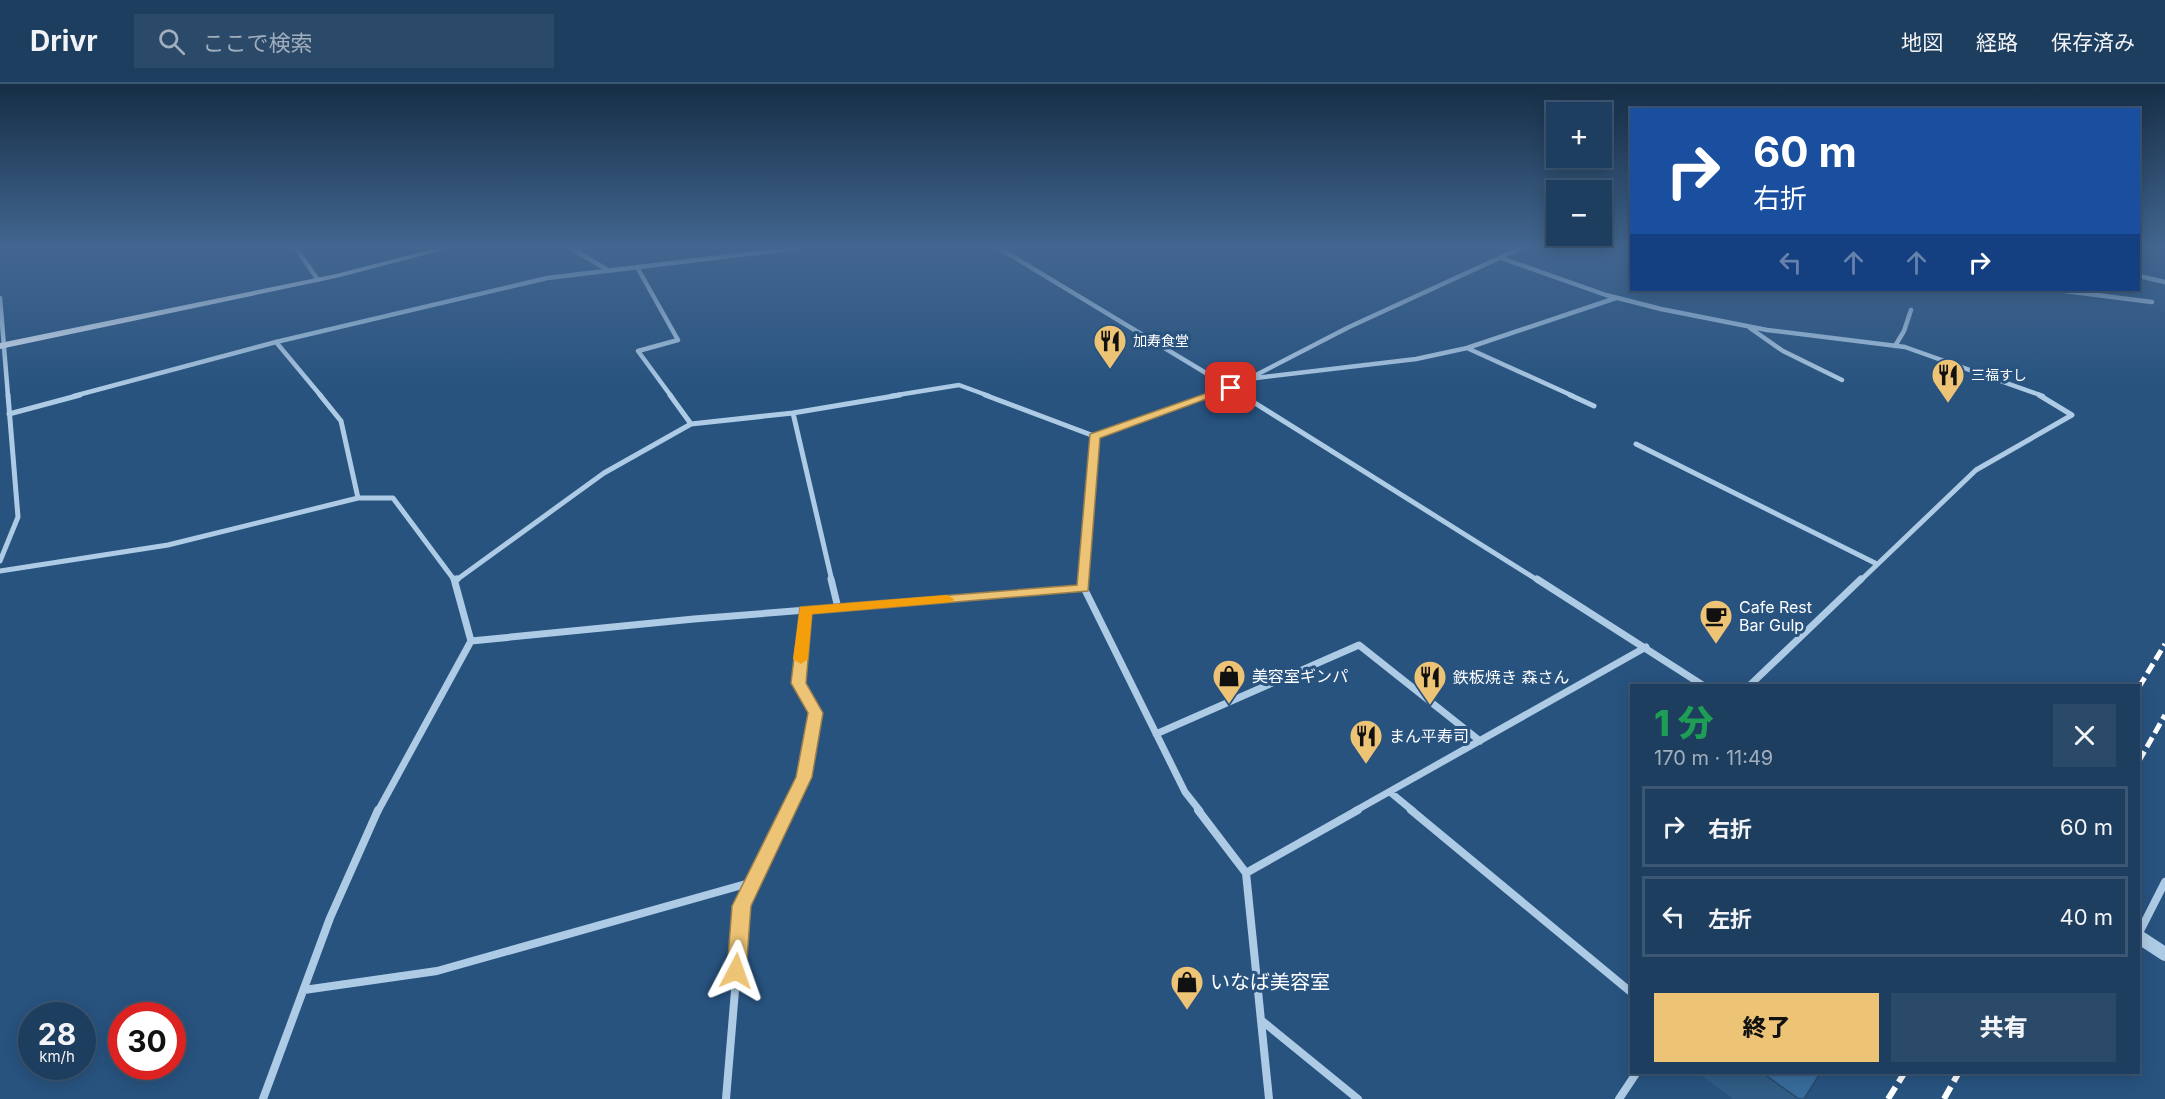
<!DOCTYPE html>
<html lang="ja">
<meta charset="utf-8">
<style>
:root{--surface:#1e3e5f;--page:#2b4968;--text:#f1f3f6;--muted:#a1aebd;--line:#3c5774;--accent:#edc375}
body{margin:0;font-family:Inter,"Noto Sans JP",sans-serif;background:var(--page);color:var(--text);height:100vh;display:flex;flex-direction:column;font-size:22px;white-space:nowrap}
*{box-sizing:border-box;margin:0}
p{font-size:20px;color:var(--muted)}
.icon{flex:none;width:33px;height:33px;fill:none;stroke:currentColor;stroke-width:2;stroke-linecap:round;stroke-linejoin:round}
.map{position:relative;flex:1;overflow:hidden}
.drawer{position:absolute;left:1630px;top:600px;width:510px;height:390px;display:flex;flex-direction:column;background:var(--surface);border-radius:0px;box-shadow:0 3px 15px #0003,0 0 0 2px var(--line)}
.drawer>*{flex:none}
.hud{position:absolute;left:1630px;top:24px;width:510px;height:183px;border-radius:0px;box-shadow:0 3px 15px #0003,0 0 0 2px var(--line);background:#1a4fa0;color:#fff;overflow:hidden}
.tools{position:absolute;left:1546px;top:18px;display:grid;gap:12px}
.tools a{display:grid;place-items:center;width:66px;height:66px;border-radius:0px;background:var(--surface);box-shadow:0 3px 15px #0003,0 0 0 2px var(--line);font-size:30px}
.speed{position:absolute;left:18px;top:918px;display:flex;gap:12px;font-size:30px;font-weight:700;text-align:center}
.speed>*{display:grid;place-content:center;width:78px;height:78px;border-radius:50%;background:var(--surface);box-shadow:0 3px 15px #0003,0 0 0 2px var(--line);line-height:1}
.speed small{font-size:15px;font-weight:400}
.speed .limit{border:9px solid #d22;background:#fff;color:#111}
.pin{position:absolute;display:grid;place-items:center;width:51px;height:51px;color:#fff;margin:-26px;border-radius:12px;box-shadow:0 3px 9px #0006}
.me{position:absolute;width:66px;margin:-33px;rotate:4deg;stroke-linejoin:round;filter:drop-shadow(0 0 4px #0008)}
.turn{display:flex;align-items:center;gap:21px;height:126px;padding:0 24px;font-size:27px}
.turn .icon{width:78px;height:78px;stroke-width:2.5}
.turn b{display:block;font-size:42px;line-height:51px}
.lanes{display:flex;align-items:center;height:57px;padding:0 24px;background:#0003;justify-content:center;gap:30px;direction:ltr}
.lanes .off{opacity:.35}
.round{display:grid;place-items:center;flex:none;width:63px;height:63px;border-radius:0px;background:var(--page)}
.headline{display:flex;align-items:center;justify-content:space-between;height:102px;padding:0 24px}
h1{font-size:36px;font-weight:800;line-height:45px;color:#1e9e55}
.button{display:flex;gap:12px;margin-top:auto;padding:12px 24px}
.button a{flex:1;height:69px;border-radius:0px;background:var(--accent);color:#111;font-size:24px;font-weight:800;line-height:69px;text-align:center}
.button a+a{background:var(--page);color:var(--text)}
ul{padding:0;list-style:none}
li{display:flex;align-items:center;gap:18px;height:81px;margin:0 12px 9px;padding:0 12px;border:3px solid var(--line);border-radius:0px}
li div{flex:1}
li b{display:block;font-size:22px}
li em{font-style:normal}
header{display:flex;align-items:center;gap:36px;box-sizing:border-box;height:84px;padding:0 30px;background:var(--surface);border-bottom:2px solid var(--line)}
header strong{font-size:28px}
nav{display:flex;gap:33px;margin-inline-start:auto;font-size:21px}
.search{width:420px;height:54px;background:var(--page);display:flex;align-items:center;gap:15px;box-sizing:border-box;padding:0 21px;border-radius:0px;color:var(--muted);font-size:22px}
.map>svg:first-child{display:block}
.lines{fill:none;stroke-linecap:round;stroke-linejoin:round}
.minor-far3{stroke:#aecbe5;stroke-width:4.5}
.minor-far2{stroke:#aecbe5;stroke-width:5}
.minor-far1{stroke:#aecbe5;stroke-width:7}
.minor{stroke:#aecbe5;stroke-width:8}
.tertiary{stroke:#aecbe5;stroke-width:14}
.secondary{fill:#d7e6f5;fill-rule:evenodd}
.rail-far1{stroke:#fff;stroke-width:5;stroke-dasharray:11 5;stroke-linecap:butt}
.rail{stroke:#fff;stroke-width:6;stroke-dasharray:14 6;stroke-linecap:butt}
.wall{fill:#305c85}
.building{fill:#386b9b;stroke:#274b6c;stroke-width:1.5}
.route{fill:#edc375;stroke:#9a7f4c;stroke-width:1.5}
.slow{fill:#f59e0b}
.labels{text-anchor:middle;stroke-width:6;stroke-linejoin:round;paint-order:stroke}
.far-poi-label{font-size:14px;fill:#fff;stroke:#28537f;text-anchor:start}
.poi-label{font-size:16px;fill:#fff;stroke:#28537f;text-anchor:start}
.near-poi-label{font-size:20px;fill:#fff;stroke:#28537f;text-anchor:start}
</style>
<header>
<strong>Drivr</strong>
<div class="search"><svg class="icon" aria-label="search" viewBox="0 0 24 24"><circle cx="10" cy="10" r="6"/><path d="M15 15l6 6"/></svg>ここで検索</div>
<nav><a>地図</a><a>経路</a><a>保存済み</a></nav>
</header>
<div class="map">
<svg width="2165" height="1015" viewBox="0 0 2165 1015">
<rect width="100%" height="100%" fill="#28537f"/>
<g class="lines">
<path class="minor-far3" d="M296,164l22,32
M571,164l35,21
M999,164l245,148
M1501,174l105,37 55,14 106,21 138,17 138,49
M637,183l41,73 -40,11 33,45
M2139,192l26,6
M2057,206l95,12
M0,214l8,98
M1750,244l33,23 59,29
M276,258l45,54
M1895,262l9,-15 7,-21
M1467,264l106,48
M1256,294l160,-19 51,-11 149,-50
M74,312l202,-54 271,-64 251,-30
M891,312l68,-11 30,11
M1207,312l24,-8 118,-61 172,-79"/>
<path class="minor-far2" d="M320,311l21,26 17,77h35l62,83
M670,311l21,29
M985,311l109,41 117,-41
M1242,311l297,186
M1570,311l24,11
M793,329l39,168
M9,330l71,-19
M1636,360l241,120
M0,477l18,-44 -10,-122
M0,487l168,-26 190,-47
M455,497l149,-108 87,-49 102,-11 107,-18
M1084,497l10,-145
M1860,497l116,-111 96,-55 -33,-20"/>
<path class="minor-far1" d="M831,495l7,29
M1085,495l-1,9 101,204 15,19
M1537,495l167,107
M455,497l2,-2
M471,557l223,-22 390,-31
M1749,602l112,-107
M1156,650l203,-89 121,96
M1390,708l23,19
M378,727l93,-170 -17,-62
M788,727l16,-34 11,-64 -16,-30 6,-72
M1355,727l291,-164"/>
<path class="minor" d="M1198,726l48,63 23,226
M1411,726l221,183
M1246,789l112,-63
M2139,849l26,-51
M304,906l133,-19 316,-89
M1261,936l97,79
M263,1015l67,-181 48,-108
M726,1015l16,-193 46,-96
M1619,1015l18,-27"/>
<path class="tertiary" d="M2139,853l26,17"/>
<path class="secondary" d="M437,164h14l-115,30 -336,71v-6l336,-69z"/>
<path class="rail-far1" d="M2139,603l26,-43
M2139,677l26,-46"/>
<path class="rail" d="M1888,1015l17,-27
M1944,1015l15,-27"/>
</g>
<path class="wall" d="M1706,988h115l-17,27h-71l-30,-22z"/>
<path class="building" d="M1761,988h60l-17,27h-5z"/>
<linearGradient id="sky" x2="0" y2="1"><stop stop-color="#162e46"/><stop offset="0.53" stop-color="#426690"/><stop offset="1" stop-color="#426690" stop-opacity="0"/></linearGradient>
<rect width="2165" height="307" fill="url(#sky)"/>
<path class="route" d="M1227,302l9,2 -136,50 -12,153 -276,23 -6,69 17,30 -11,64 -61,129 -5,65 -3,6 -7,2 -6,-2 -3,-6 5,-65 64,-129 12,-64 -17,-30 9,-76 277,-22 13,-151z"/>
<path class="slow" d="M947,511l7,4 -2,3 -140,12 -4,45 -7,5 -8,-5 7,-52z"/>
<defs>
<g id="restaurant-pin" transform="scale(1.725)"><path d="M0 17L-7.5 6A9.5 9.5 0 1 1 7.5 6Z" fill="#edc375" stroke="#28537f"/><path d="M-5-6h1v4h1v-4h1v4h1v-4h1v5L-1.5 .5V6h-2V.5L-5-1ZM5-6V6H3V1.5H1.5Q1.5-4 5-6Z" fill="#111"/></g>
<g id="cafe-pin" transform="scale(1.725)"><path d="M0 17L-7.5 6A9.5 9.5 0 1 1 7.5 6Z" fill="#edc375" stroke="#28537f"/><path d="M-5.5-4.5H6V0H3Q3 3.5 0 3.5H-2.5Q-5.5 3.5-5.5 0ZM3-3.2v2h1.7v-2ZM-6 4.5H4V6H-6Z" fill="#111"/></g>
<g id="shop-pin" transform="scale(1.725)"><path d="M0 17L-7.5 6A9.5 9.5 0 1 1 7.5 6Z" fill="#edc375" stroke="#28537f"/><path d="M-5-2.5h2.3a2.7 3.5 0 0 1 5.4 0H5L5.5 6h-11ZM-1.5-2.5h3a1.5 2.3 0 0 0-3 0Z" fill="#111"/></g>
</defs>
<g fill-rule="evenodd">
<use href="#restaurant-pin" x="1110" y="257"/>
<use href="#restaurant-pin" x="1948" y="291"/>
<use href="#cafe-pin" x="1716" y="532"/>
<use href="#shop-pin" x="1229" y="592"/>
<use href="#restaurant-pin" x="1430" y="593"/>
<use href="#restaurant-pin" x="1366" y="652"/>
<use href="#shop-pin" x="1187" y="898"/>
</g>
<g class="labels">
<g class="far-poi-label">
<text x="1133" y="262">加寿食堂</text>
<text x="1971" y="296">三福すし</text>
</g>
<g class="poi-label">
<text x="1739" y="529">Cafe Rest<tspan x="1739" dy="18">Bar Gulp</tspan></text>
<text x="1252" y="598">美容室ギンパ</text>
<text x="1453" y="599">鉄板焼き 森さん</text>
<text x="1389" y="658">まん平寿司</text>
</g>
<g class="near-poi-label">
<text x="1210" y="905">いなば美容室</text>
</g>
</g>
</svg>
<div class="tools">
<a>+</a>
<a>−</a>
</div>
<div class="speed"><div>28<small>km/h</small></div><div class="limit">30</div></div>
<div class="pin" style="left:1231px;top:304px;background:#d93025"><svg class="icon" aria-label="arrive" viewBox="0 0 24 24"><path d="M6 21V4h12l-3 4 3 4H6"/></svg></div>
<svg class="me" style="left:736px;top:887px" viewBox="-20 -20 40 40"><path d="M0-17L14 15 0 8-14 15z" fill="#edc375" stroke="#fff" stroke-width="4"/></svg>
<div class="hud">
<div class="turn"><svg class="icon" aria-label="right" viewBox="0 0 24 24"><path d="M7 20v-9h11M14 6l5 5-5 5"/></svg><div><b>60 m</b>右折</div></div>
<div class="lanes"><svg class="icon off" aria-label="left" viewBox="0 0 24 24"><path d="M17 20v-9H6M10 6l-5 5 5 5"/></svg><svg class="icon off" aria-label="ahead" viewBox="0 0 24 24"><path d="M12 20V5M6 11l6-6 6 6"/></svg><svg class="icon off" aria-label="ahead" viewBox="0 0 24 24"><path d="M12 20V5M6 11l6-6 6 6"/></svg><svg class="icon" aria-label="right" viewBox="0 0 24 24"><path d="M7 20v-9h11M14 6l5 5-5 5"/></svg></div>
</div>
<section class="drawer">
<div class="headline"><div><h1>1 分</h1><p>170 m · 11:49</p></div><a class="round"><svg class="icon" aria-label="close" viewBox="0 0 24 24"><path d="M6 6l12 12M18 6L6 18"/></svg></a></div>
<ul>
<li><svg class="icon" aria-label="right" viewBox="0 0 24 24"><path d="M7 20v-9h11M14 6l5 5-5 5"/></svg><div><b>右折</b></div><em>60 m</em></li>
<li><svg class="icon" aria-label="left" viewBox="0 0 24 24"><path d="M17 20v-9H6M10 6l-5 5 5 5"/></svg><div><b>左折</b></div><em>40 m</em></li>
</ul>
<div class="button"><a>終了</a><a>共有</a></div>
</section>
</div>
